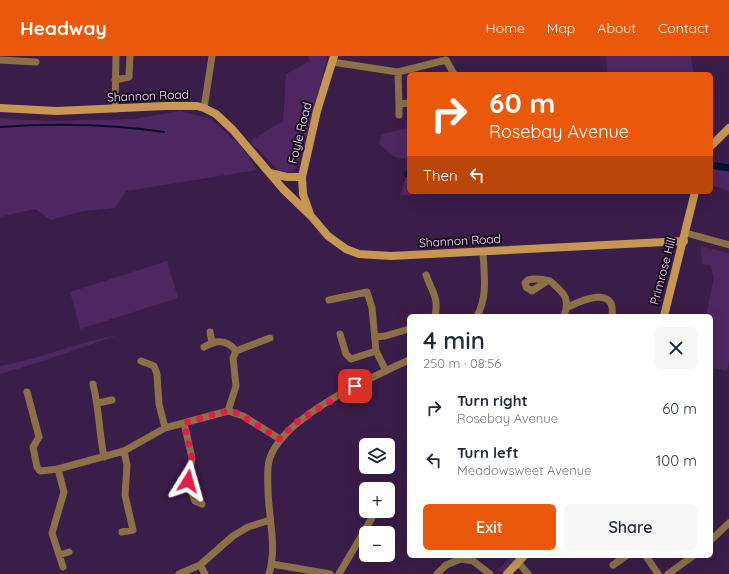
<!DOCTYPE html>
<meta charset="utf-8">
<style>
:root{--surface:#fff;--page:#f6f6f7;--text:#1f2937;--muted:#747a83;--accent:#ea580c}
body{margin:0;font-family:Quicksand,sans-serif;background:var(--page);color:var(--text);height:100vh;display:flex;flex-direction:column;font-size:15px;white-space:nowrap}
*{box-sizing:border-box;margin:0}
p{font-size:13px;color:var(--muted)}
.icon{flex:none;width:22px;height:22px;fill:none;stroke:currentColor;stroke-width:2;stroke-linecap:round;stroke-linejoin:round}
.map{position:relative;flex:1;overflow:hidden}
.sheet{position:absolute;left:407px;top:258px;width:306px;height:244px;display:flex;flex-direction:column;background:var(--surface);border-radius:6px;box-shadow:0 4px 16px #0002}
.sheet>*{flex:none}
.banner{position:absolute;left:407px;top:16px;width:306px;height:122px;border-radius:6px;box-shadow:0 4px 16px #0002;background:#ea580c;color:#fff;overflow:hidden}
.tools{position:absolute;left:359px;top:382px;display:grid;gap:8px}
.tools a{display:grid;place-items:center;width:36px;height:36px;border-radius:6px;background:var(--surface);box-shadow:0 4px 16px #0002;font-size:20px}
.pin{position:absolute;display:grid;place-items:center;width:34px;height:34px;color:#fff;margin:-17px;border-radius:8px;box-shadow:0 2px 6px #0006}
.me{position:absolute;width:44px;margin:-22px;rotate:8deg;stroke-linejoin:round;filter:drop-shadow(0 0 3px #0008)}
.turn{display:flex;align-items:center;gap:14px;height:84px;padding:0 16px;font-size:18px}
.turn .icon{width:52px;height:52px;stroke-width:2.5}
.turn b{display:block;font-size:28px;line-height:34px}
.then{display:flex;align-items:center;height:38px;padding:0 16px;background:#0003;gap:8px;font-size:15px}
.round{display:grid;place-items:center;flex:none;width:42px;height:42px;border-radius:6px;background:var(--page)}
.headline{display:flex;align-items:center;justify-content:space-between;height:68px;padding:0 16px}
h1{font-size:24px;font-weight:600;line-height:30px}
.cta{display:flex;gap:8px;margin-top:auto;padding:8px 16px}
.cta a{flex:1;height:46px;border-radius:6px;background:var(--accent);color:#fff;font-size:16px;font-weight:600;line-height:46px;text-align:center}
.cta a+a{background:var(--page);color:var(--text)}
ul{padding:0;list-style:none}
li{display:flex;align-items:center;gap:12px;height:52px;padding:0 16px}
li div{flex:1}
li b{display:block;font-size:15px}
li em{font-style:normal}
header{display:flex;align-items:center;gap:24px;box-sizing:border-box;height:56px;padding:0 20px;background:var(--accent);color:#fff}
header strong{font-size:19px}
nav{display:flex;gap:22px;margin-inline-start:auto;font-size:14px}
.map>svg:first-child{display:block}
.green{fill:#4e2660}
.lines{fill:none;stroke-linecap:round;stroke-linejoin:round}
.stream{stroke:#00122d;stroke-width:2}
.canal{stroke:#00122d;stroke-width:7}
.street{stroke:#8e7048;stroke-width:7}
.secondary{stroke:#c69753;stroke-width:8}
.route{stroke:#e11d48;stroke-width:7;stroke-dasharray:0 12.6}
.labels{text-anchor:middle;stroke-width:4;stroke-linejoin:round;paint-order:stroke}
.street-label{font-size:12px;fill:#f4e2fe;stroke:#1b0e21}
</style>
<header>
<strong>Headway</strong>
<nav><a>Home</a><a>Map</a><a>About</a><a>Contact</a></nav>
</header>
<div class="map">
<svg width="729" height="518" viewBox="0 0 729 518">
<rect width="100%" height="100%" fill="#3a1d48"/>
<path class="green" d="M308,0h20l-28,104 -5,10 -8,2 -9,-2 -28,-29 33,-20 3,-47 24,-13z
M606,0h85l3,18h-87z
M180,55l31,8 31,28 15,23 -131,21 -11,17 -32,3 -32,9 -16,-11 -35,8v-99l50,3 84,-2z
M409,72v31l-15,-2 -15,-13 2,-10z
M712,111l17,4v20l-18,-6z
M409,112v24h110l-119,3z
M701,190l28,7v108l-2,10 -16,-4v-51h-5l8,-39 -4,-12 -8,-1z
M167,205l11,37 -98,31 -10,-37z
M118,279l-75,26 -43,13v-8c40,-7 78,-24 118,-31z
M511,500h8l-16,16h-7z"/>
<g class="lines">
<path class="stream" d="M0,71c55,-4 110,-3 164,5"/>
<path class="canal" d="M711,109l18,3
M408,118h1"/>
<path class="street" d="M0,4l36,2
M332,6l66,10 48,-12 8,14
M398,16l1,32 10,-1
M115,24l14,-3 1,-21
M399,48v11
M204,52l8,-52
M115,53l1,-53
M686,177l43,12
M426,219c6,17 13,22 9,41
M547,225l-15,10 -6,-4 -1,-4 3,-3c8,-2 14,-1 22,1 13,12 21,16 14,35
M329,244l38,-8 5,16 4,43 10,20
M568,251c14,-7 48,-22 44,9
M477,260c11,-20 7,-42 6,-64
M210,276l2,10
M340,278l6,20 5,5 25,-8
M375,281l10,-1 24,-7
M204,291c12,-7 23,-8 32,4
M141,305l13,5 3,8 2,30 6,24
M93,328c6,24 6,48 11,73
M27,336l12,45 -6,10 4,20 3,4 18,-2 66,-18 41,-23 63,-17 15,5 37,23
M98,347l14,-3
M228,355l8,-25 -3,-28 3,-7 34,-13
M184,367l8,35 -4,23 7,20 7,3
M58,413l6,23 -12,41 11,34
M122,476l11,-2 -8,-35 2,-30 -3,-14
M711,484l18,-17
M59,499l10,-3
M460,500l1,3 12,2 17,13
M646,500l12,18
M518,506l10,12
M272,508l58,10
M613,509l13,-9
M179,518l21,-9
M205,518l-5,-9 33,-29 15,-9 22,-7
M269,518c8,-26 0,-55 -1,-82 0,-13 -2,-28 4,-39 18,-39 98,-75 137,-93
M339,518l37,-63
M437,518l9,-9 15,-6
M668,518l25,-18"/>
<path class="secondary" d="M0,52l57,3 109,-5h31l7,2 12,6 17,16 50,59 28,27 17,20 18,13 13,5 32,2 293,-15
M711,90l18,-18
M270,117l17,4h15
M310,158l-7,-20 -1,-17 15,-66 17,-55
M664,260l31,-124
M507,518l17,-18"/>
</g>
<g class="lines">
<path class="route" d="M188,425l4,-23 -8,-35 38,-11h13l45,27 15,-16 60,-37"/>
</g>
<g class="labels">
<g class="street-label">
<text transform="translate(148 40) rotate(-2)" y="4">Shannon Road</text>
<text transform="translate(300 77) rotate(-76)" y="4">Foyle Road</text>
<text transform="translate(460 185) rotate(-3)" y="4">Shannon Road</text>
<text transform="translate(663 215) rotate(-75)" y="4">Primrose Hill</text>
</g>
</g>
</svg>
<div class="tools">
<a><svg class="icon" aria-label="layers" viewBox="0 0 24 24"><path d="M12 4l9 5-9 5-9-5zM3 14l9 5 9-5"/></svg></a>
<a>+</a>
<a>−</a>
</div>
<div class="pin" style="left:355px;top:330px;background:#d93025"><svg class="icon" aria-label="arrive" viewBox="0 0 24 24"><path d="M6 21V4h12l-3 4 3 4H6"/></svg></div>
<svg class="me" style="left:188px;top:425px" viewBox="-20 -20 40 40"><path d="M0-17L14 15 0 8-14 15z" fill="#e11d48" stroke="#fff" stroke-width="4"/></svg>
<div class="banner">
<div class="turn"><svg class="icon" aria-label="right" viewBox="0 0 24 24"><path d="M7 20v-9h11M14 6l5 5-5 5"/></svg><div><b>60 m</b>Rosebay Avenue</div></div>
<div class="then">Then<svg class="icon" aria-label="left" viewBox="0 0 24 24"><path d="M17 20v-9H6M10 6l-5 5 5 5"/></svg></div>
</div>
<section class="sheet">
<div class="headline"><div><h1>4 min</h1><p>250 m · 08:56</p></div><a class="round"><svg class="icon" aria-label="close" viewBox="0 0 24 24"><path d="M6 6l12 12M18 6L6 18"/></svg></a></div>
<ul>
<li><svg class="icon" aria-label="right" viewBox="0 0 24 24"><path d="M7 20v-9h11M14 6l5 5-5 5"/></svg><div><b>Turn right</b><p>Rosebay Avenue</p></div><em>60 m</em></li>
<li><svg class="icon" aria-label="left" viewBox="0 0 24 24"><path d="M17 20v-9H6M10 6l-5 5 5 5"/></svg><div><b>Turn left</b><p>Meadowsweet Avenue</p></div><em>100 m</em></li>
</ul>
<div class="cta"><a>Exit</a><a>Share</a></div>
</section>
</div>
